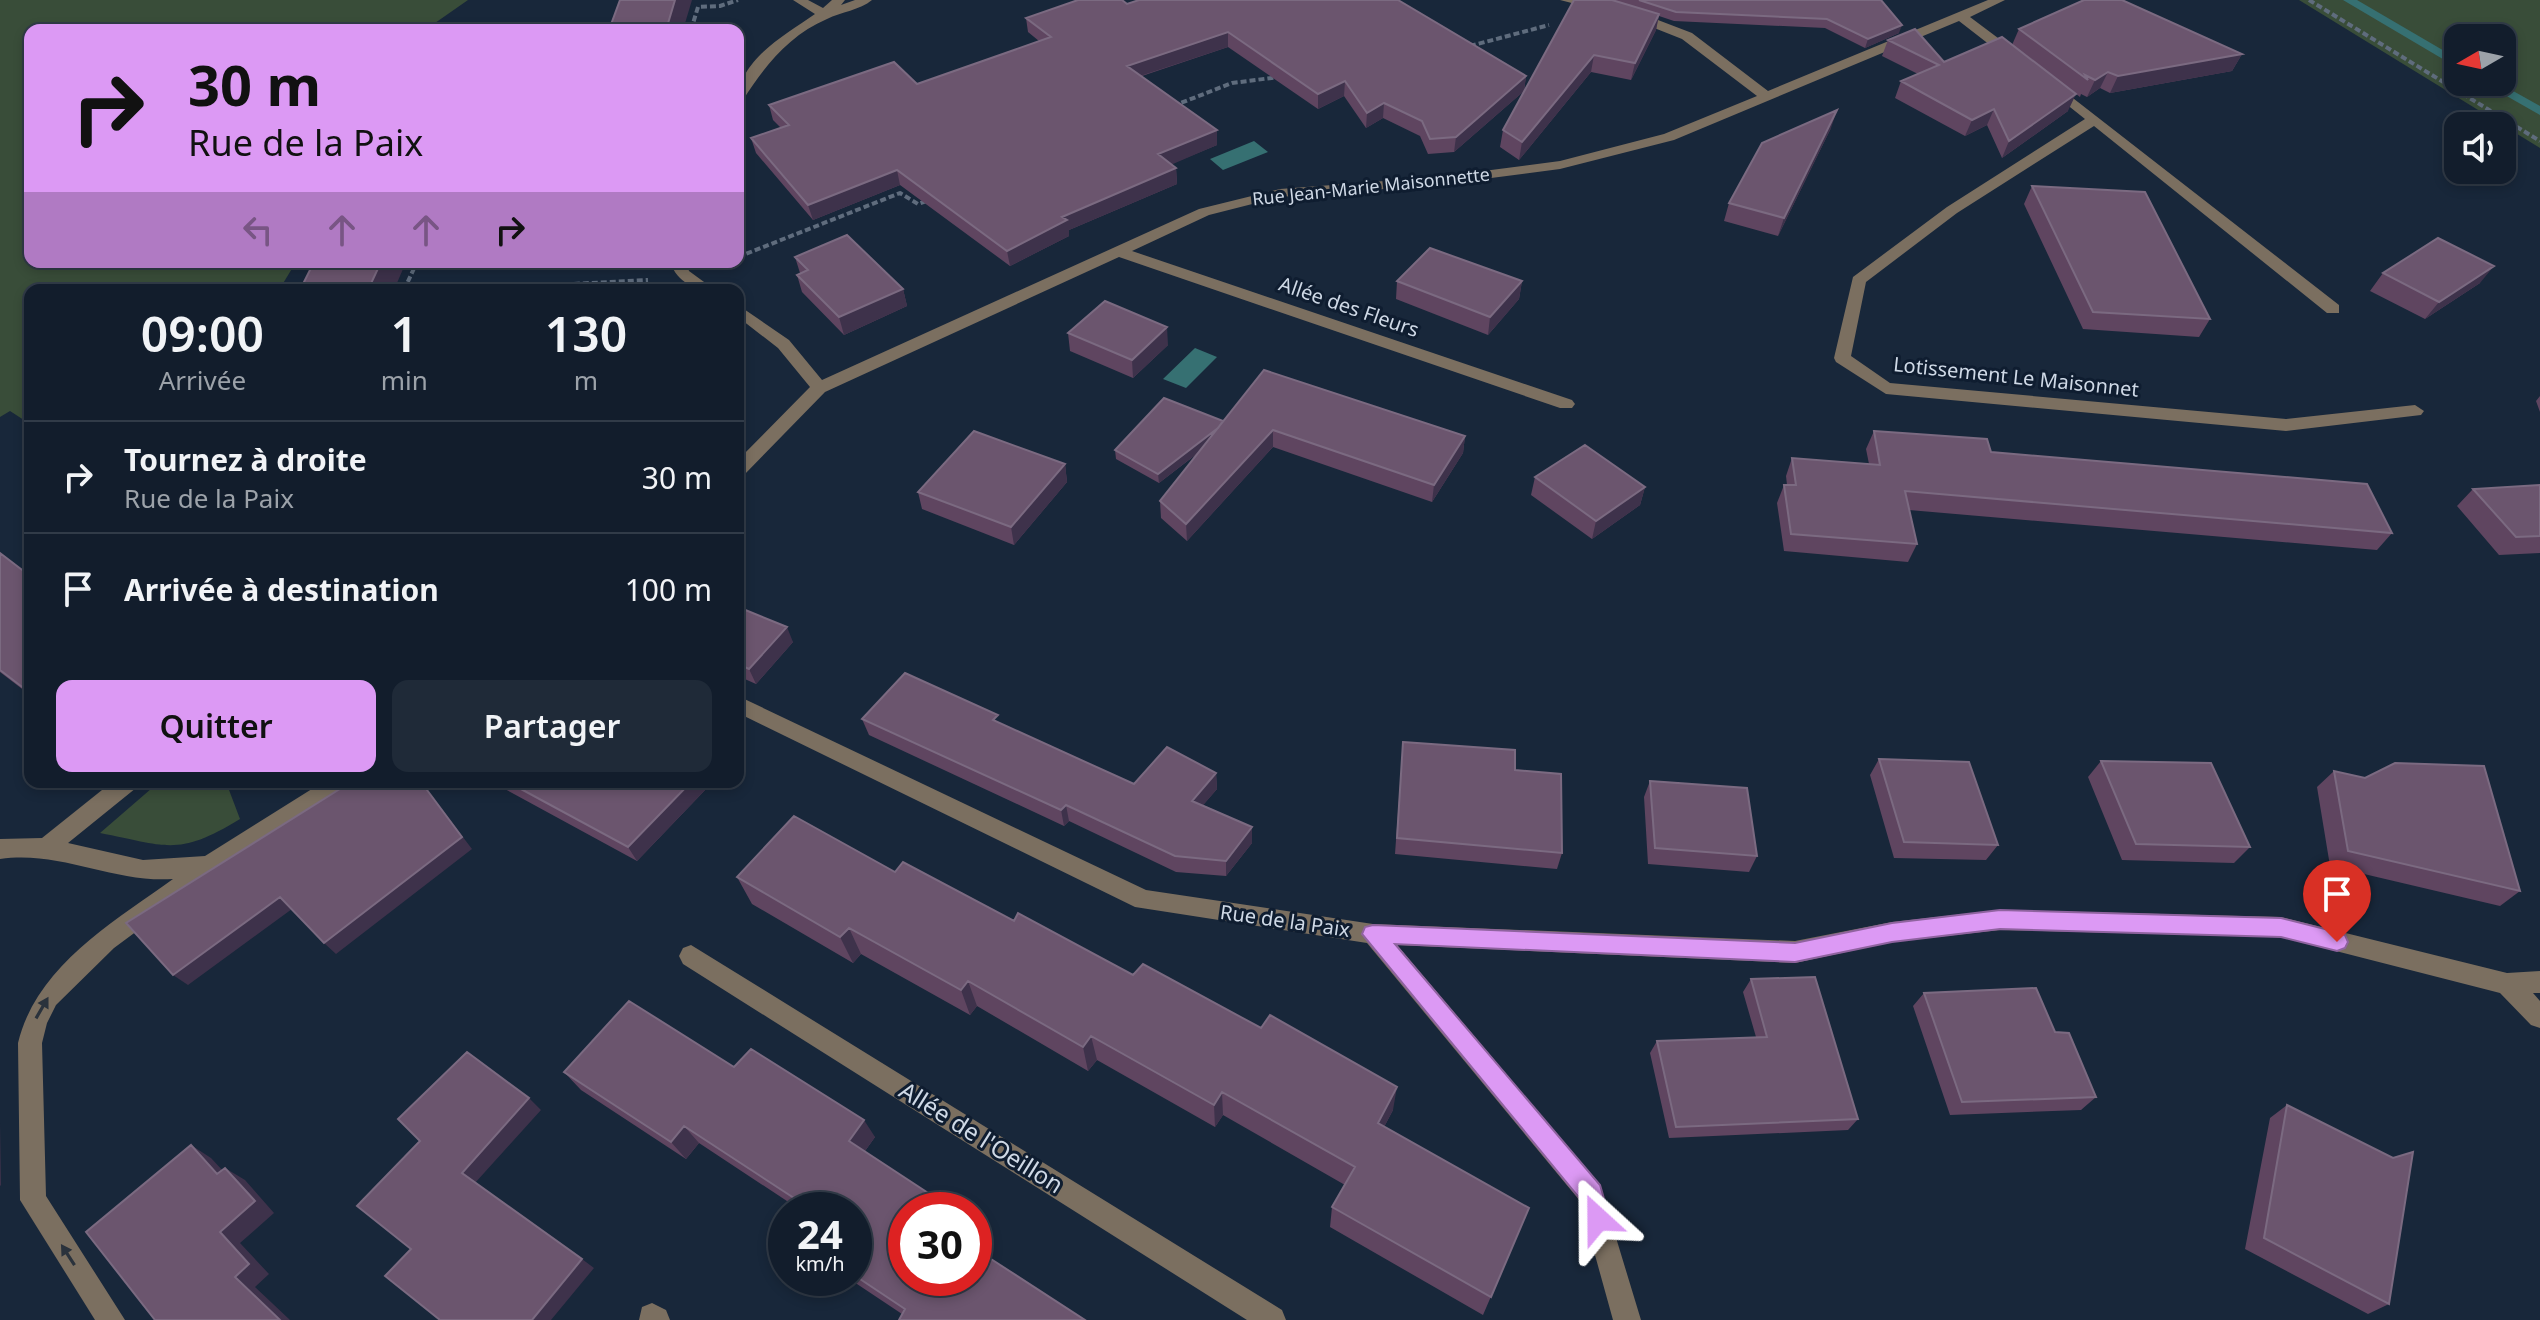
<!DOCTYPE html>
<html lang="fr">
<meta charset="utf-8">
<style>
:root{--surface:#121d2c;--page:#1f2a38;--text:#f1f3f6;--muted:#9ca2a9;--line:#313b48;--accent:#dc99f4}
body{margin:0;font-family:"Noto Sans",sans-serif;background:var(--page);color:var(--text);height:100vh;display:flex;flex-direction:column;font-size:30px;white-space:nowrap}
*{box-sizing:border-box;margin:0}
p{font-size:26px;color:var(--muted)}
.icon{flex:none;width:44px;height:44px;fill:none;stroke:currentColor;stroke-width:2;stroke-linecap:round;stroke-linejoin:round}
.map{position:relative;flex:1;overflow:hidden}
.drawer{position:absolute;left:24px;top:284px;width:720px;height:504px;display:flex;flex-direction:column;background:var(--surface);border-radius:16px;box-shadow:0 4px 12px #0003,0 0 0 2px var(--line)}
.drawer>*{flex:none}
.hud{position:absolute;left:24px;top:24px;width:720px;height:244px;border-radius:16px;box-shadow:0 4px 12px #0003,0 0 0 2px var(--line);background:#dc99f4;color:#111;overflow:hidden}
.needle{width:52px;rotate:261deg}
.tools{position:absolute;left:2444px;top:24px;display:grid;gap:16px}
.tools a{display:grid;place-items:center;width:72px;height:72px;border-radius:16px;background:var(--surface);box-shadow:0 4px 12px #0003,0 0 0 2px var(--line);font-size:40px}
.speed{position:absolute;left:768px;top:1192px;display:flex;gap:16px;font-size:40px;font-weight:700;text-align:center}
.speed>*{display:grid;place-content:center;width:104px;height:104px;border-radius:50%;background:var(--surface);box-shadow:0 4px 12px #0003,0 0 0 2px var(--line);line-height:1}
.speed small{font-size:20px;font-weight:400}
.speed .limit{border:12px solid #d22;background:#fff;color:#111}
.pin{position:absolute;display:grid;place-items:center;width:68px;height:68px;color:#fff;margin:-82px -34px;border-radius:50% 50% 50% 0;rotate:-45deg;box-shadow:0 0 8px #0007}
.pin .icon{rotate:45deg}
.me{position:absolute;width:88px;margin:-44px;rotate:336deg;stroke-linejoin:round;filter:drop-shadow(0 0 6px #0008)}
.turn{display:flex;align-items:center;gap:28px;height:168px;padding:0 32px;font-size:36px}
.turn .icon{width:104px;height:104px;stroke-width:2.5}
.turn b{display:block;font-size:56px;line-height:68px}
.lanes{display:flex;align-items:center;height:76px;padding:0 32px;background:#0003;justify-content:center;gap:40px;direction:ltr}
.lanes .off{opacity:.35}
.eta{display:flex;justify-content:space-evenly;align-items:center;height:136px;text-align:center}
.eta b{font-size:48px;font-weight:600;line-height:56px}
.primary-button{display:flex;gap:16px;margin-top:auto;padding:16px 32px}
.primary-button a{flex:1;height:92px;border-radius:16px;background:var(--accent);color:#111;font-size:32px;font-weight:600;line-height:92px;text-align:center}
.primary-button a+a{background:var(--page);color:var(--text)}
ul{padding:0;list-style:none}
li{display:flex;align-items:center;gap:24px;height:112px;padding:0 32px;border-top:2px solid var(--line)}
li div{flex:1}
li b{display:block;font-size:30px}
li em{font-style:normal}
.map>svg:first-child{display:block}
.green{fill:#394d39;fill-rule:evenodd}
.water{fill:#367072}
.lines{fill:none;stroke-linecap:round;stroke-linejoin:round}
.stream{fill:#367072;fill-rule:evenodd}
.path{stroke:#5f6c7d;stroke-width:4;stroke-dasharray:6 3;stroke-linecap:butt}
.minor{fill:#7b6f60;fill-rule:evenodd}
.wall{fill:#5f4560}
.shaded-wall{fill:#3e324b}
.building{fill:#6b556e;stroke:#7b6a81;stroke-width:2}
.oneway{fill:#2a323c}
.route{fill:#dc99f4;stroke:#8f639f;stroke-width:2}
.labels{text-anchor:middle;stroke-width:6;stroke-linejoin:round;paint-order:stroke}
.far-street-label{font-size:18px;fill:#cfd9e6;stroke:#0f1d30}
.street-label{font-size:20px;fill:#cfd9e6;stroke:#0f1d30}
.near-street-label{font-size:24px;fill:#cfd9e6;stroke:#0f1d30}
</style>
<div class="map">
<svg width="2540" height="1320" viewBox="0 0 2540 1320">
<rect width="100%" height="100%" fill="#18273a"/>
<path class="green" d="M0,0h468l-43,30h-395v232h266l-17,28h-249v134l-20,-13 -10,6z
M2299,0h241v148zM2458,38h44v44h-44z
M159,782h67l14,37c-62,38 -73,27 -140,14z"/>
<path class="water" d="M1254,141l14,11 -45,18 -13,-11z
M1195,348l22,9 -31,31 -23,-9z"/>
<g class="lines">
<path class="stream" d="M2343,0h14l101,59v9z
M2482,82h15l43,24v9z"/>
<path class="path" d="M2309,0l231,141
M691,30l7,-23 22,-1 18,-6
M1470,46l79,-21
M1173,106l59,-23 47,-6
M738,257l162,-64 18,11 11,-4
M404,290l13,-28
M457,290l191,-10"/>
<path class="minor" d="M793,0h15l15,8 9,-8h13l-4,5 14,-5h17c-12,10 -31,12 -45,19 -38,16 -63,48 -84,81l-5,1c0,-41 47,-66 77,-87z
M1560,0h27l18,6 -6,4z
M1988,0h17l-35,17 48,36v6h-10l-49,-38 -285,119 -114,29 -123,16 -157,12 -71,18 -77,36 440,149 3,4 -3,4h-12l-441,-151 -294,135 -81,83 -6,2v-17l72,-73 -32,-39 -40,-31v-12l51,35 33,40 377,-171 81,-20 157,-12 123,-16 104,-27 93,-38 -75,-57 -53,-21v-6h8l55,21 76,58z
M2051,81l288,224v8h-12l-233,-187 -137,87 -91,69 -15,74 39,27 396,36 129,-14 9,6 -3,4 -135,16 -400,-37 -50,-32 -2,-4 19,-81 94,-70 138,-88 -39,-31v-6z
M670,262h16l3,9 26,19c-21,0 -37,-7 -45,-28z
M738,696l408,194 227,34 422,17 97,-19 108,-12 281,7 226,56 33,-2v22h-7l7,8v27l-9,-3 -31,-32 -219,-56 -281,-7 -108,12 -97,21 -398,-18 203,240 41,135h-28l-33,-119 -213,-258 -232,-36 -397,-194z
M112,782h27l-3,6 -68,55 75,17 62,-4 118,-74h29l-3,6 -131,83 -104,77 -58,57 -9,18 -5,20 4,153 79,124h-30l-75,-120 -2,-157c18,-76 95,-121 155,-164 -60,4 -113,-29 -173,-20v-20l42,-1z
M691,945l591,365 4,10h-39l-564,-356 -4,-8 4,-8z
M652,1303l14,7 4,10h-31l3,-13z"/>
</g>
<path class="wall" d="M1574,0h307l18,33 -34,15 -40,-20 -151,-7 -15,-5 -3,14 -25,50 -40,-8 -72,88 -19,-13 3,-17 21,-39 -70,61 -26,2 -8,-18 -37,-18 -17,10 -22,-32 -26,13 -90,-62 -86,29 75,69 -46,19 5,4 1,16 -108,46v6l-59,30 -110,-81 -87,35 -57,-67 -5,-15 30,-10 -8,-8 -4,-15 148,-21 122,-43 -11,-9 -2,-14 101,-14 399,72 -2,15z
M2019,29l223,25 -10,17 -122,22 -10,-5 -13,9 -6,-3 -1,3 -58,-45 46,59 -66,47 -15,-33 -22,11 -70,-38 6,-17 17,-7 -36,-18 6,-16 56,22 68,-17z
M1831,128l-53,108 -54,-15 5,-18z
M2032,186l178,133 -11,18 -116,-8 -59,-125z
M795,257l108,32 4,17 -63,29 -42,-43 -5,-17 3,-2z
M2383,273l97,10 -55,36 -55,-28z
M1397,281h125l-3,18 -31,36 -92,-36z
M1068,333l100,12 -35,33 -63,-27z
M2540,396v16l-4,-11z
M1223,421l242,15 -2,17 -31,49 -159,-55 -86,94 -26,-23 -1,-17 38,-48 -39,30 -43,-24 -1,-9z
M1874,431l117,21 401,81 -15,17 -468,-40 8,34 -9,18 -124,-11 -7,-48 7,-18h3l-1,-9 6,-18 77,6 -3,-15z
M1065,464l2,18 -53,63 -92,-36 -4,-17z
M1535,477l110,10 -5,18 -48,34 -61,-44z
M2540,485v68l-41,2 -42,-49 16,-17z
M0,553l30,23v119l-30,-23z
M738,607l55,35 -37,42 -18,-8z
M862,719l138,4 134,61 82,-11 1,16 -14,16 49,22v16l-26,33 -50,-4 -107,-51 -5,5 -195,-91z
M1403,742l112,28 47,83 -5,16 -162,-15z
M1879,759l119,86 -12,15 -92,-2 -24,-83z
M2101,761l149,86 -16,16 -112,-3 -34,-83z
M2334,771l31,7 155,113 -20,15 -170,-40 -13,-79z
M1650,781l107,75 -8,16 -101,-8 -4,-67z
M492,782h213l3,5 -71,74z
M895,872l119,49 119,54 260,135 -9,17 145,81 -46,107 -153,-88 2,-20 13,-22 -122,-70 -8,12 -118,-67 -9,11 -111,-65 -7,9 -109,-61 -8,9 -101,-59 -15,-27z
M1751,979l107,140 -10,11 -179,8 -19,-85 7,-12 99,-4 -13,-45z
M1924,993l131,39 41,65 -15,13 -131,5 -37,-109z
M734,1067l141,70 -10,14 109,127 -72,36 -54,-36h6v-68l-58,-3 -97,-64 -13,16 -105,-69 -17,-18z
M2287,1105l102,199 -21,10 -123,-65 25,-131z"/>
<path class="shaded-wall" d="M675,0h17l-9,30h-17z
M1659,14l-3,16 -25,50 4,-17z
M1902,25l-3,8 -34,15 3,-9z
M1228,32v15l-100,33 -1,-14z
M2242,54l-10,17 -122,22 8,-17z
M1594,55l-3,17 -72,88 3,-18z
M2108,72l-8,16 -13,9 8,-17z
M1526,76l-2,15 -70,61 2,-15z
M1345,81l-1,15 -26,13v-15z
M2076,94l-8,17 -66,47 7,-17z
M1384,103l-1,15 -17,10 1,-15z
M1994,109l-7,16 -22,11 7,-16z
M1837,110l-6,18 -53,108 6,-18z
M1217,130v15l-58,25 -1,-16z
M1176,168l1,16 -108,46v6l-59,30 -3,-15 55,-34z
M897,170l3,15 -87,35 -5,-15z
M381,262h25l-12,28h-26z
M2494,266l-14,17 -55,36 14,-17z
M1522,281l-3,18 -31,36 2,-18z
M903,289l4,17 -63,29 -5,-18z
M1167,327l1,18 -35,33 -1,-18z
M1226,422v9l-67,52 -1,-9z
M1273,430v17l-86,94 -1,-17z
M1465,436l-2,17 -31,49 2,-17z
M1065,464l2,18 -53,63 -3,-18z
M1645,487l-5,18 -48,34 4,-18z
M787,627l6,15 -37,42 -7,-15z
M1216,773l1,16 -24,28 -1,-16z
M421,782l51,67 -136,105 -12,-11z
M691,782h14l3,5 -71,74 -9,-14z
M1066,805l3,16 -5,5 -3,-16z
M1252,827v16l-26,33v-15z
M280,897l12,12 -104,76 -15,-10z
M849,928l12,26 -8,9 -13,-26z
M968,981l9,25 -7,9 -9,-25z
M1091,1036l6,24 -9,11 -5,-24z
M1397,1087l-4,23 -19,36 4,-23z
M1222,1092l1,23 -8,12 -1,-22z
M529,1098l12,12 -66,73 -13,-10z
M864,1120l11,17 -15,21 -11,-17z
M0,1123l1,62 -1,1z
M684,1126l15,17 -13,16 -15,-17z
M191,1145l20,13 26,28 -20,-12z
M225,1168l20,12 29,33 -34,30 29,31 -14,13 35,33h-10l-45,-43 -15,-45z
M582,1259l12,9 -43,52h-19z"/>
<path class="building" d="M620,0h55l-9,30h-57z
M1078,0h44l5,4 12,-4h259l128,76 -70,61 -26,2 -8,-18 -38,-18 -17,10 -22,-32 -27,13 -90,-62 -101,34 90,64 -59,24 18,14 -114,49 5,3 -60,31 -110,-81 -89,35 -57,-67 38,-13 -20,-20 125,-43 23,22 134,-47 -25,-19z
M1574,0h38l47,14 -24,49 -41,-8 -72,87 -19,-12z
M1639,0h242l21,25 -34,14 -41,-20 -151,-7z
M2084,0h38l120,54 -124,22 -10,-4 -13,8 -10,-5 3,5 -69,-51z
M1915,29l29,33 58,-25 74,57 -67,47 -15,-32 -22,11 -71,-39 38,-16 -51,-25z
M1837,110l-53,108 -55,-15 33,-60z
M2032,186l113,6 65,127 -117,-7z
M847,235l56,54 -64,28 -42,-42 11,-5 -13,-13z
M2438,238l56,28 -55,36 -56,-29z
M1430,248l92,33 -32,36 -93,-36z
M314,262h67l-13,28h-68z
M1105,301l62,26 -35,33 -64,-27z
M1264,370l201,66 -31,49 -161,-55 -87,94 -26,-23z
M1164,398l59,23 -5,7 -60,46 -43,-24z
M974,431l91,33 -54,63 -93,-35z
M1874,431l113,8 4,13 376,32 25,49 -487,-42 12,53 -126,-10 -7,-49h12l-4,-27 88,7z
M1585,445l60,42 -49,34 -61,-44z
M2540,485v51l-24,1 -43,-48z
M0,553l30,23v117l-30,-23z
M738,607l49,20 -38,42 -11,-5z
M905,673l93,42 -5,5 141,64 33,-37 49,26 -24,28 60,26 -26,34 -51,-5 -109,-51 -5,5 -199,-91z
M1403,742l112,8v20l46,4 1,79 -165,-15z
M1879,759l90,3 29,83 -94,-3z
M2101,761l110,2 39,84 -114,-3z
M2395,763l89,3 36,125 -172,-40 -14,-80 31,7z
M1650,781l97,7 10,68 -102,-8z
M351,782h70l41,55 -138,106 -44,-46 -107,78 -47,-52z
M508,782h183l-63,65z
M794,816l101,56 8,-10 111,59 4,-8 115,62 10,-11 118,64 9,-13 127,72 -19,36 151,85 -38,89 -159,-90 23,-40 -133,-75 -8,13 -123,-69 -8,11 -115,-66 -7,9 -112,-62 -9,9 -103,-60z
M1815,977l43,142 -182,8 -19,-86 110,-4 -16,-58z
M2036,988l19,44 14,1 27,64 -134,5 -38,-109z
M629,1001l105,66 17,-18 113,71 -15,21 105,69h-48v68h68v-30l111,72h-186l6,-11 -51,-34v-65h-60l6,-8 -116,-76 -13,16 -107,-70z
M467,1052l62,46 -67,75 120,86 -50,61h-92l-55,-44 26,-27 -54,-43 63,-65 -22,-22z
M2287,1105l106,53 20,-6 -24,152 -125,-66z
M191,1145l26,29 8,-6 30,33 -35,31 29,32 -14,13 45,43h-125l-69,-88z
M786,1219v10l-5,-3z"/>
<defs><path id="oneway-solid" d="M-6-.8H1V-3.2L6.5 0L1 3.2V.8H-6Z" transform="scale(2)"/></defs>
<g class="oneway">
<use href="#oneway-solid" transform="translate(42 1008) rotate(-60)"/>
<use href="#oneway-solid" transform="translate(68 1255) rotate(-123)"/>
</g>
<path class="route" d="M2000,910l281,8 56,14 8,3 3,7 -3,6 -8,3 -56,-14 -281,-8 -108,13 -97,20 -400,-18 205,241 10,34 -3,8 -9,4 -8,-4 -9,-27 -219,-266 3,-7 8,-2 422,18 97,-20z"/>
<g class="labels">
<g class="far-street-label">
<text transform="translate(1371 187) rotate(-6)" y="6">Rue Jean-Marie Maisonnette</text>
</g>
<g class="street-label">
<text transform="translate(1349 307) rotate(19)" y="7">Allée des Fleurs</text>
<text transform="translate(2016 377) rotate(6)" y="7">Lotissement Le Maisonnet</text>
<text transform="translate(1285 921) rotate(8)" y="7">Rue de la Paix</text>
</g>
<g class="near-street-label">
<text transform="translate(981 1138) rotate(32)" y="8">Allée de l'Oeillon</text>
</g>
</g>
</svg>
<div class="tools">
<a><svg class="needle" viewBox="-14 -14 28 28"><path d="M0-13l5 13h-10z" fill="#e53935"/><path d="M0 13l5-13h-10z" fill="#9ca2a9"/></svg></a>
<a><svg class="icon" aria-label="sound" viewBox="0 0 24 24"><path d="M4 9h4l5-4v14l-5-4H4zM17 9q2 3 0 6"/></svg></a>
</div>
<div class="speed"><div>24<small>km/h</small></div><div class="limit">30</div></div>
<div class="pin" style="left:2337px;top:942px;background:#d93025"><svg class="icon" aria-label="arrive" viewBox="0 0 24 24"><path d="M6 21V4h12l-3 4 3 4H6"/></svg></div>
<svg class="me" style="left:1598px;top:1219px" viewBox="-20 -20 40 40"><path d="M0-17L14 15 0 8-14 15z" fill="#dc99f4" stroke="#fff" stroke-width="4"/></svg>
<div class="hud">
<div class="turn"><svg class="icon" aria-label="right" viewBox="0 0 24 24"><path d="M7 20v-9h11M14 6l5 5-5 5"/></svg><div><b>30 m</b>Rue de la Paix</div></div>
<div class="lanes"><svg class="icon off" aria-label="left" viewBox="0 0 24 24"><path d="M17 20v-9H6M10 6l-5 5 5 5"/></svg><svg class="icon off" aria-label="ahead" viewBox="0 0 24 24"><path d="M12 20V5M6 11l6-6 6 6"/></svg><svg class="icon off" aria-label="ahead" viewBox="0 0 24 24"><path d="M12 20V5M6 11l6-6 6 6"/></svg><svg class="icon" aria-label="right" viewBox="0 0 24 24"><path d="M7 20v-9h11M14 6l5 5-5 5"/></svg></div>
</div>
<section class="drawer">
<div class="eta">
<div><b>09:00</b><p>Arrivée</p></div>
<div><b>1</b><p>min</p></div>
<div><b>130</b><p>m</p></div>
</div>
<ul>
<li><svg class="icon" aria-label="right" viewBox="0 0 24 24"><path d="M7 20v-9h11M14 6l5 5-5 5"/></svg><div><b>Tournez à droite</b><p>Rue de la Paix</p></div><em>30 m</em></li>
<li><svg class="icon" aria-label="arrive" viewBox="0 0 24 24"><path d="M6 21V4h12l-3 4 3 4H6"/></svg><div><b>Arrivée à destination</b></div><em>100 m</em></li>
</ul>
<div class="primary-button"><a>Quitter</a><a>Partager</a></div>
</section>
</div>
